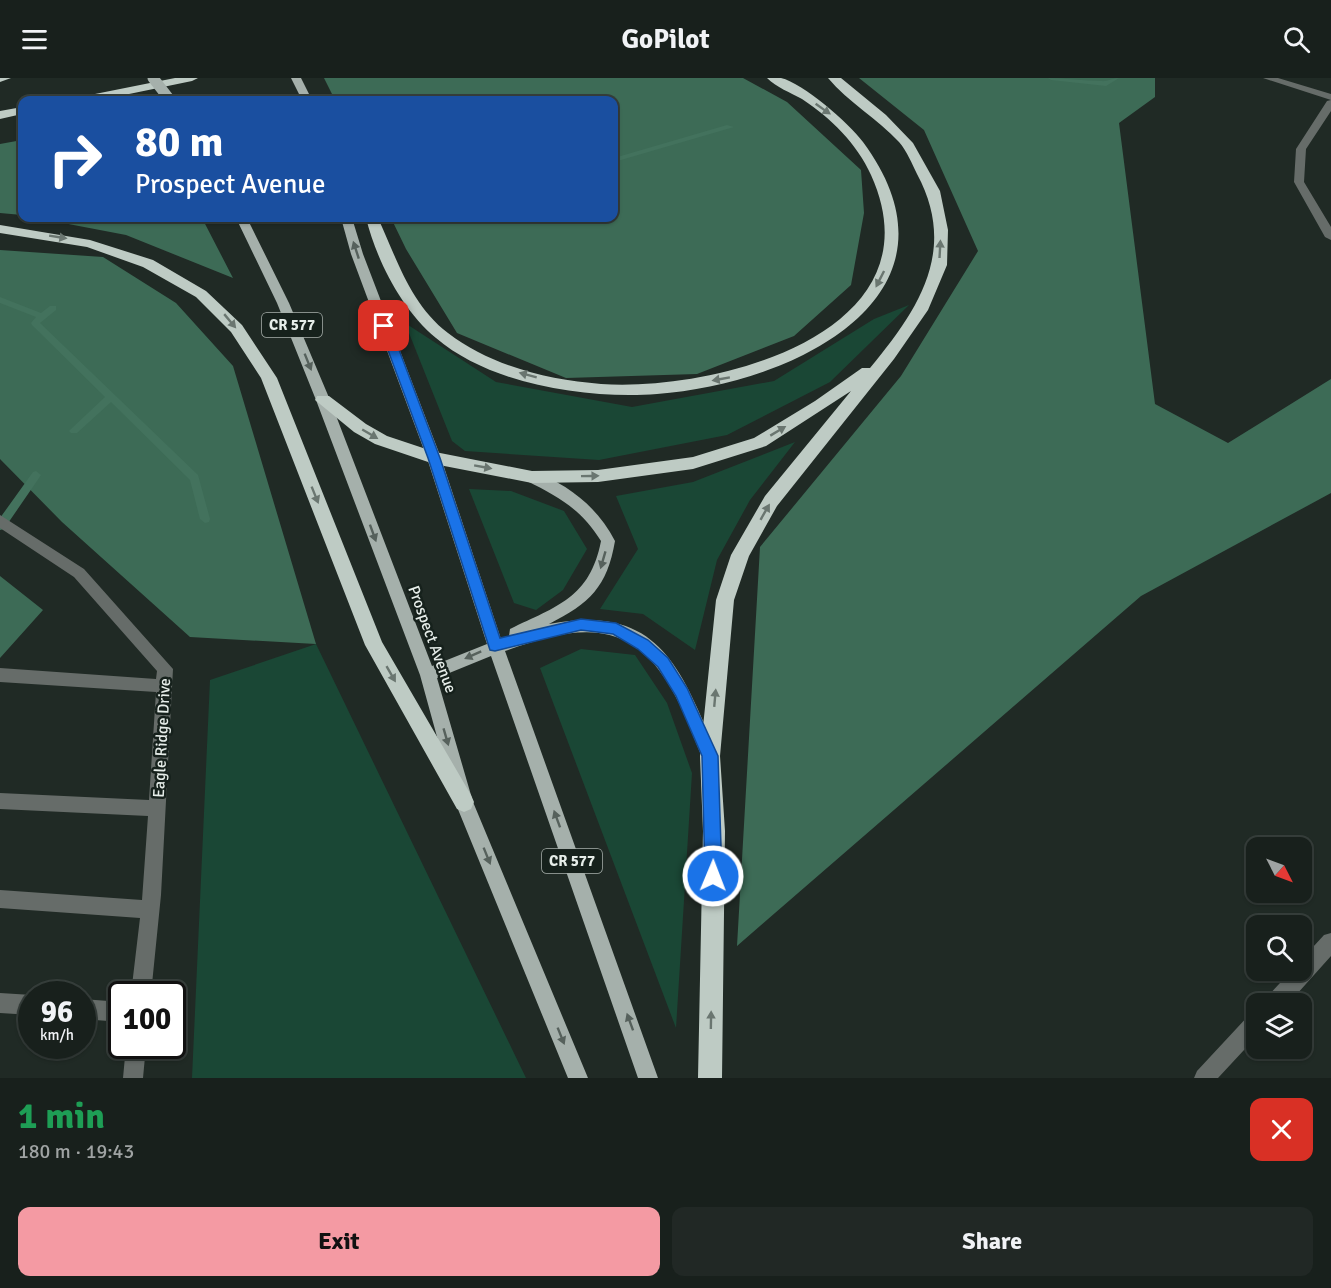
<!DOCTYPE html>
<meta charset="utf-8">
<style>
:root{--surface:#18201c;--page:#212825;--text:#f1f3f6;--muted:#9fa3a3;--line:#363e3b;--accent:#f49aa3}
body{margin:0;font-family:Signika,sans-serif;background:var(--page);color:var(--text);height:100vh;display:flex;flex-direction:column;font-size:22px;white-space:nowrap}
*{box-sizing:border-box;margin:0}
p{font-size:20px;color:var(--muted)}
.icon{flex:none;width:33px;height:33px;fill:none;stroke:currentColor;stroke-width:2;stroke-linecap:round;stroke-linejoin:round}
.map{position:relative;height:1000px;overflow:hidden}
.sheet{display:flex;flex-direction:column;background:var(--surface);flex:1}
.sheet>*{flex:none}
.guide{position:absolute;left:18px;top:18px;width:600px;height:126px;border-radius:12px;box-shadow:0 2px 4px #0004,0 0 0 2px var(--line);background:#1a4fa0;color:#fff;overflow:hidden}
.needle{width:39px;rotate:132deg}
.tools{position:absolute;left:1246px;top:759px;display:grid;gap:12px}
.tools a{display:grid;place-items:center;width:66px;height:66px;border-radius:12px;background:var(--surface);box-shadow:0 2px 4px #0004,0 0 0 2px var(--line);font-size:30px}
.speed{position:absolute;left:18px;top:903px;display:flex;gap:12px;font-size:30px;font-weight:700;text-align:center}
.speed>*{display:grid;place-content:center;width:78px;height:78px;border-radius:50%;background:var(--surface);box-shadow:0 2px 4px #0004,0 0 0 2px var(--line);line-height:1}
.speed small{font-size:15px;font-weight:400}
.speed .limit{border:3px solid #111;border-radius:9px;background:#fff;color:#111}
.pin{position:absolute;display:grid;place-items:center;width:51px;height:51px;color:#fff;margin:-26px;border-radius:12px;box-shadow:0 3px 9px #0006}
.me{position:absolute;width:66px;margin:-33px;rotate:1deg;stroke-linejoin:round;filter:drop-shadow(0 0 4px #0008)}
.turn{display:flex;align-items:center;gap:21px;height:126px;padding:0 18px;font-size:27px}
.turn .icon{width:78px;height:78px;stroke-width:2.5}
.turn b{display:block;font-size:42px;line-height:51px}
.round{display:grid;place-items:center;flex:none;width:63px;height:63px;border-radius:12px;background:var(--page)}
.overview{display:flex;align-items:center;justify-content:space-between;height:102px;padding:0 18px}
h1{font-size:36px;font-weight:800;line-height:45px;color:#1e9e55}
.button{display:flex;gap:12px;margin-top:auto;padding:12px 18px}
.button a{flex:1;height:69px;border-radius:12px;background:var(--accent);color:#111;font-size:24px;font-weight:800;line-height:69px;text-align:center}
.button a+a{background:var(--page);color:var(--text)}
header{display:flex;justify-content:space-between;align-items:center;height:78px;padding:0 18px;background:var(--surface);font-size:27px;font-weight:800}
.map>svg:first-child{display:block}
.green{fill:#1a4735}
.forest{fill:#3d6b56}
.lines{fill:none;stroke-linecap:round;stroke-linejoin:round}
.stream{fill:#43725d;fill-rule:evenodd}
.minor{fill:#666c69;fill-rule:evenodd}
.major{fill:#a5b0ab;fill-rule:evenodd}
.highway{fill:#becbc4;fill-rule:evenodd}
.major-bridge{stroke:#a5b0ab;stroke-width:11}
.oneway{fill:#6a7670}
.oneway2{fill:#56615c}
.route{fill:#1a73e8;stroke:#114b97;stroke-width:1.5}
.labels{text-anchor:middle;stroke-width:5;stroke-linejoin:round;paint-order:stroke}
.shield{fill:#16211c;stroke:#a8b0ac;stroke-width:1.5}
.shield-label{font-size:15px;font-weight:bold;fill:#e6ede9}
.street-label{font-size:16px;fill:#e6ede9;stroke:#16211c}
</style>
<header><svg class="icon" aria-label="menu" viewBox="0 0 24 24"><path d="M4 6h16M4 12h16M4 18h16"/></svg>GoPilot<svg class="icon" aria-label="search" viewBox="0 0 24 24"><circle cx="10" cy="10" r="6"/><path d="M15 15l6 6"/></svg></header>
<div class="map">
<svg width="1331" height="1000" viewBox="0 0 1331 1000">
<rect width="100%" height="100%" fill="#202a25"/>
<path class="green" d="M909,227l-79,77 -103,53 -128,25 -134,-9 -13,-10 -47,-118 91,59 136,25 142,-26 100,-62z
M795,364l-45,58 -33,60 -22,90 -52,-36 -43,-5 38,-60 -22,-53 77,-14z
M469,411l42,2 53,20 23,38 -24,41 -27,20 -22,-7z
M316,566l210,434h-334l18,-398z
M581,571l54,6 32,48 25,70 -16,255 -136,-360z"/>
<path class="forest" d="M324,0h419l44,24 74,68 3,43 -13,72 -57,51 -97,38 -131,4 -109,-45 -51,-84 -15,-31h223v-118h-279z
M859,0h296v19l-36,26 36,281 73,39 103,-64v114l-190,103 -404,350 23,-399 141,-171 77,-125 -54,-121z
M22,62v75l-22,-2v-69z
M37,140h165l31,60 -107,-43z
M0,172l103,7 73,46 57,63 83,278 -126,-7 -128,-115 -62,-63z
M0,498l43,34 -43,48z"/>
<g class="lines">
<path class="stream" d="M1048,0c18,0 35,3 53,3 6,1 11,-3 18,-3l-13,8 -55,-6z
M727,47l7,2 -120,35v-4z
M0,219l41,16 9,-7h6v4l-16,13 158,152 12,44 -1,3 -4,1 -5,-4 -10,-39 -79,-78 -34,31h-6l-2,-2 2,-2 34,-32 -73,-72 -1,-2 5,-6 -36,-14z
M36,393l5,4 -2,3 -35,51 -4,1v-12l33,-46z"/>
<path class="minor" d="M1263,0h15l53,16v6z
M1331,22v11l-25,38 -2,33 27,45v13l-6,-3 -31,-55 2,-33 31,-48z
M0,437l84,54 89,100 -12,226 -10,99h-20l9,-76 -140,-10v-18l142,10 6,-84 -148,-7v-16l149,7 7,-108 -156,-10v-14l156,11 1,-8 -83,-94 -74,-49z
M1331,855v23l-43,48h-24l3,-7 25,-27h10v-11l22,-24z
M0,915l32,2v20l-32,-2z
M82,921l40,3v20l-40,-3z
M1257,933v25l-39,42h-24l3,-7 53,-57z
M126,968h20l-3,32h-20z"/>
<path class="major" d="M291,0h10l11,22h-10z
M236,140h11l42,85 41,97 102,266 55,-22 -60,-186 -76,-204 -10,-36h11l11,36 78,204 60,181 8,-3 1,-7c47,-23 80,-31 91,-88 -19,-31 -42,-44 -74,-60l-2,-4 2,-4 5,-1c36,11 66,36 83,69 -8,46 -25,62 -66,83 112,-21 132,46 169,132l-2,5 -6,3 -6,-3c-11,-23 -19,-49 -32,-71 -42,-75 -97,-64 -167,-39l153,427h-20l-147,-422 -54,22 36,124 115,276h-20l-113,-276 -35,-127 -104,-275 -39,-97z"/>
<path class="highway" d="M0,0h11l-11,4z
M175,0h23l-6,3 -92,19h-21l6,-4z
M767,0c4,0 10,0 14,0 22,5 68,45 82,64 115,156 -75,243 -206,252 -70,5 -166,-9 -221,-56 -35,-29 -59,-77 -70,-120h12c19,41 32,86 70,115 43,33 100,47 153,51 112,8 342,-50 270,-209 -14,-31 -40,-57 -69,-76 -11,-6 -26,-12 -35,-21z
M828,0h13l45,37 27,28 27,48 8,39 -1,35 -19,45 -34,49 -117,147 -28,50 -15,44 -14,156 5,75 -3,247h-24l5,-247 -3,-75 16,-156 15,-45 34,-59 86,-105 -85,55 -73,23 -95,13 -66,1 -98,-19 -59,-20 -21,-12 -39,-32 2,-4h12l37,28 21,12 48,16 97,19 66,-1 95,-13 61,-19 61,-37 47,-33h8c49,-59 88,-118 47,-194 -5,-10 -10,-23 -18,-32 -21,-23 -51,-40 -71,-64z
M22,29v7l-22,5v-8z
M0,147l90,15 63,20 53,31 36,34 35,53 105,264 89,153 3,7 -3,7 -7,3 -7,-3 -92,-164 -104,-267 -30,-46 -35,-35 -53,-30 -56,-20 -87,-14z"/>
<path class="major-bridge" d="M153,0l17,22"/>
</g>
<defs><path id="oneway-solid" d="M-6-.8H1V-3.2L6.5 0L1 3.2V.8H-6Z" transform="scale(1.5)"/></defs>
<g class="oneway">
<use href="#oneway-solid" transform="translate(823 31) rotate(35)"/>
<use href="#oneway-solid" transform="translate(58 159) rotate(9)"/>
<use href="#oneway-solid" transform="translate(940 171) rotate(-87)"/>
<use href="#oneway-solid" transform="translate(880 201) rotate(117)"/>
<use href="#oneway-solid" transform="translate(230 243) rotate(50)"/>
<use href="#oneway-solid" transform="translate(528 297) rotate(-165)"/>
<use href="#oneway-solid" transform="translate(721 301) rotate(170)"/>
<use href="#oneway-solid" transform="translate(778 353) rotate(-31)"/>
<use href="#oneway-solid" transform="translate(370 356) rotate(30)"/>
<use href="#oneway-solid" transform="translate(483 389) rotate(10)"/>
<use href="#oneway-solid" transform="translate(590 398) rotate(-1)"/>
<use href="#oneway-solid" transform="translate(315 417) rotate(68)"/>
<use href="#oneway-solid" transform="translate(765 434) rotate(-60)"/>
<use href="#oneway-solid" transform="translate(391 596) rotate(60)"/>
<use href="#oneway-solid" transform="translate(715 620) rotate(-85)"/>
<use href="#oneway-solid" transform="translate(711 942) rotate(-89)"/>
</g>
<g class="oneway2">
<use href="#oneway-solid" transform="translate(356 172) rotate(-108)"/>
<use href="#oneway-solid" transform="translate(308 284) rotate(68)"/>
<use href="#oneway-solid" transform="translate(373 455) rotate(70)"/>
<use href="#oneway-solid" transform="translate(603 482) rotate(106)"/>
<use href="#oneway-solid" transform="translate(473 577) rotate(156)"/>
<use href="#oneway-solid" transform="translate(446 659) rotate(74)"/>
<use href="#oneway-solid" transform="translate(557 741) rotate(-110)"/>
<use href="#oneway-solid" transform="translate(487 778) rotate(68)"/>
<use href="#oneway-solid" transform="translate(630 944) rotate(-110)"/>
<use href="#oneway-solid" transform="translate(561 958) rotate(68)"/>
</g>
<path class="route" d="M384,244l6,4 50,132 60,180 81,-19 35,4 32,17 20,18 19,30 31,68 4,120 -3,6 -6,2 -6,-2 -2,-6 -3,-120 -26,-60 -18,-29 -20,-18 -25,-15 -32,-4 -86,21 -5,-1 -62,-192 -49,-132z"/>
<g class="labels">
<g class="shield">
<rect x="262" y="235" width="60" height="24" rx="4.5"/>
<rect x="542" y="771" width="60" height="24" rx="4.5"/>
</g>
<g class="shield-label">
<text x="292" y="252">CR 577</text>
<text x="572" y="788">CR 577</text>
</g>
<g class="street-label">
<text transform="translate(433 561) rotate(70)" y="6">Prospect Avenue</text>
<text transform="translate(161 660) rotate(-87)" y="6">Eagle Ridge Drive</text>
</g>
</g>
</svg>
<div class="tools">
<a><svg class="needle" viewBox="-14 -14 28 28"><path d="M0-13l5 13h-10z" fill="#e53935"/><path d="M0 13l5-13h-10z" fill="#9fa3a3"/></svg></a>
<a><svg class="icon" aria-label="search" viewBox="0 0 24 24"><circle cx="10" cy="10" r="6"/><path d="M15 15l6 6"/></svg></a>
<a><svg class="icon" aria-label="layers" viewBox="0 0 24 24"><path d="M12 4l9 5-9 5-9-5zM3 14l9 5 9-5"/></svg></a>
</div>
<div class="speed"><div>96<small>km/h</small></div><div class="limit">100</div></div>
<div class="pin" style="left:384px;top:248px;background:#d93025"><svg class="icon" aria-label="arrive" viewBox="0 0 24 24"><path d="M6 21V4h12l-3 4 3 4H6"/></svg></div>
<svg class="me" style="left:713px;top:798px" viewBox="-20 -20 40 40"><circle r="17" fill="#1a73e8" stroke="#fff" stroke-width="3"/><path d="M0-11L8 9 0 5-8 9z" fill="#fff"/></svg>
<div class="guide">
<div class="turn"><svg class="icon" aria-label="right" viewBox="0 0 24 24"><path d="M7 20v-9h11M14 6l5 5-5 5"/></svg><div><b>80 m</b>Prospect Avenue</div></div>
</div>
</div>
<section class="sheet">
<div class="overview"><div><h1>1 min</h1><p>180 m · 19:43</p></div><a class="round" style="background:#d93025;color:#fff"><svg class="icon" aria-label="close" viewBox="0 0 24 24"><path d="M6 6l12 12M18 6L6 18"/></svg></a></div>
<div class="button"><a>Exit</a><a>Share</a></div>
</section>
